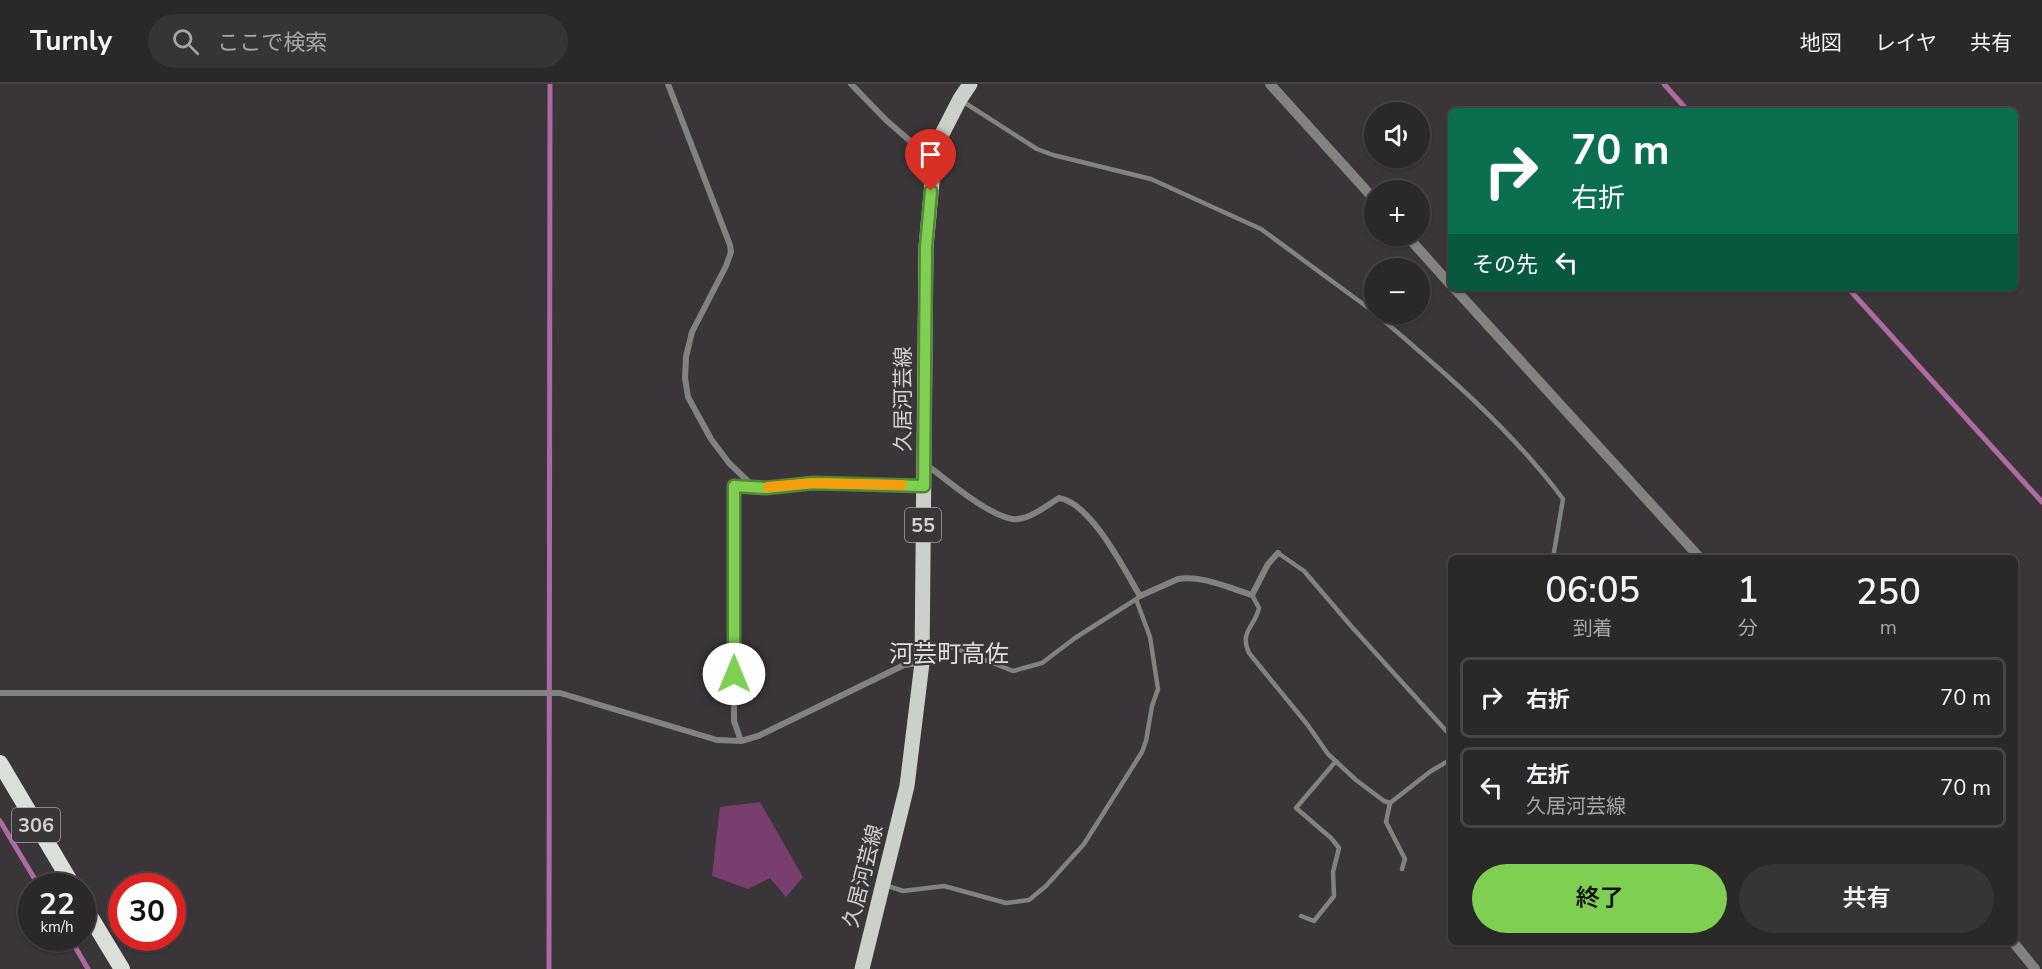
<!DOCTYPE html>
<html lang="ja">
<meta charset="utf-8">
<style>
:root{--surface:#2b282a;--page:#373436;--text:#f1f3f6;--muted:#a6a6a8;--line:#474447;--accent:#7fd052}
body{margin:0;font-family:"Nunito Sans","Noto Sans JP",sans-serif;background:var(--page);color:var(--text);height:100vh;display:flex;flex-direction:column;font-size:22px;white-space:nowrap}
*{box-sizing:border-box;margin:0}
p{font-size:20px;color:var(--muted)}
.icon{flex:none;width:33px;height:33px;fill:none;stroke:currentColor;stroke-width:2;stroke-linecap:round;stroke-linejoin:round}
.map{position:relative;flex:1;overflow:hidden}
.drawer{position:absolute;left:1448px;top:471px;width:570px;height:390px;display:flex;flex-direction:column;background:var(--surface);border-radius:9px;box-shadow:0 2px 4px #0004,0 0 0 2px var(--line)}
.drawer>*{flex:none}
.top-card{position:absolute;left:1448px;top:24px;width:570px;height:183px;border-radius:9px;box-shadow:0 2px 4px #0004,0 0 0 2px var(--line);background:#0b6e4f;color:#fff;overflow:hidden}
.fabs{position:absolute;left:1364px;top:18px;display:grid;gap:12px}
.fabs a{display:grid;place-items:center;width:66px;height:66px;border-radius:50%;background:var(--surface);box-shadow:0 2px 4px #0004,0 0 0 2px var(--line);font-size:30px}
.speed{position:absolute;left:18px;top:789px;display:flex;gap:12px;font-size:30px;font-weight:700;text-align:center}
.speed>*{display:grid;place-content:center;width:78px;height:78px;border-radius:50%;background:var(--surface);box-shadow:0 2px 4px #0004,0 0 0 2px var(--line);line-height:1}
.speed small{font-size:15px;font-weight:400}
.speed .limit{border:9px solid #d22;background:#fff;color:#111}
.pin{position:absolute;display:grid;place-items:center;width:51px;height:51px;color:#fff;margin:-62px -26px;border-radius:50% 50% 50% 0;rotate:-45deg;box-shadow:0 0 6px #0007}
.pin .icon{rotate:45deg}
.me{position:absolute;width:66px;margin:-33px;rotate:0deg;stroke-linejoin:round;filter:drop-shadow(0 0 4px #0008)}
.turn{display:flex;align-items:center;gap:21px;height:126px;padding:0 24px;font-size:27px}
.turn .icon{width:78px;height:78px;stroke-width:2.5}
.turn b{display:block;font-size:42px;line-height:51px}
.then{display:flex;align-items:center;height:57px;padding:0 24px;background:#0003;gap:12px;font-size:22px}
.eta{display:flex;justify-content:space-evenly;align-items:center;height:102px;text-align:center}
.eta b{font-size:36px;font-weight:600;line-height:42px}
.action{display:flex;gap:12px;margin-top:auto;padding:12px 24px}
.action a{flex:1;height:69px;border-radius:36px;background:var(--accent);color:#111;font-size:24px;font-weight:600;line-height:69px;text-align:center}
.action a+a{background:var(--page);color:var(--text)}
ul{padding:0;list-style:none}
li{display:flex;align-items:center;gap:18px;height:81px;margin:0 12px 9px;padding:0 12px;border:3px solid var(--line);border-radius:9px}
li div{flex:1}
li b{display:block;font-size:22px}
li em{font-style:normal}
header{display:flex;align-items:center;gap:36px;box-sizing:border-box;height:84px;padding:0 30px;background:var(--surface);border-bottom:2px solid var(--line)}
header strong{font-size:28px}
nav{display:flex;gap:33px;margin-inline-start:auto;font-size:21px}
.search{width:420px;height:54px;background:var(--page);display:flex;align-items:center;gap:15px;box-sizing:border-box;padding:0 21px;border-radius:33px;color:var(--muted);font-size:22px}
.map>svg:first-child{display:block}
.green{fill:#793d6e}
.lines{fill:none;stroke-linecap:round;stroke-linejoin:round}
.stream{stroke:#b06aa2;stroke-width:5}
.service{stroke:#828381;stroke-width:4.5}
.minor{stroke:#828381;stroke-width:6}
.tertiary{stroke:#828381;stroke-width:10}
.primary{stroke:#ccd0cb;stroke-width:15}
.trunk{stroke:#dbdfda;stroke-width:16}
.route-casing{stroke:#538735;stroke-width:15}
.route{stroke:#7fd052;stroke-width:10}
.slow{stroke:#f59e0b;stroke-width:10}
.labels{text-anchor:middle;stroke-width:4.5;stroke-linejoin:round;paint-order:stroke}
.shield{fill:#393538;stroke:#a5a2a4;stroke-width:1.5}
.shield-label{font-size:20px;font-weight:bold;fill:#d3d0d2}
.street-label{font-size:21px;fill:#d3d0d2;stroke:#393538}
.quarter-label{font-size:24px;fill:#e3dde1;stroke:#393538}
</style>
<header>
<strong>Turnly</strong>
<div class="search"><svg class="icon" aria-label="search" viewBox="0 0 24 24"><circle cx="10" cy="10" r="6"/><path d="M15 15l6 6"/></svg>ここで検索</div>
<nav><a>地図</a><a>レイヤ</a><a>共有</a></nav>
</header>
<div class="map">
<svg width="2042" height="885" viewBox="0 0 2042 885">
<rect width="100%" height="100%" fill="#393538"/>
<path class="green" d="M760,718l43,75 -17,20 -16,-19 -22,11 -36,-13 8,-69z"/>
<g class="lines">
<path class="stream" d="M1664,0l24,27
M1848,204l194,214
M0,737l39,65
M70,854l18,31
M549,885l1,-885"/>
<path class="service" d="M962,17l75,48 16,6 98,24 110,50 113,83
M1376,230c67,57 134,114 187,185l-10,59
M1278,469l26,18 47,55 99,109
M1252,511l7,13c-4,19 -20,23 -10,45l58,71 21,30 28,26 28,21 6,2
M927,577l25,-14 61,24 29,-8 33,-25 63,-40
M1402,785l3,-10 -19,-37 4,-19 41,-32 19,-11
M885,801l18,6 41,-5 62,17 23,-3 17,-14 38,-42 58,-92 4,-11 6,-35 6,-17 -8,-52 -14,-38
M1301,832l13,5 20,-25 -1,-24 6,-24 -8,-10 -35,-30 40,-47"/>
<path class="minor" d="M668,0l62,161 1,7 -5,14 -34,66 -6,25 -1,21 3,19 23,42 18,24 24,23
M851,0l36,37 29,25 19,7
M927,381c18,14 69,57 91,54 15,-2 28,-13 41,-21 32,5 65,71 81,98l38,-17c24,-4 51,9 74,16l16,-31 10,-11
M0,609h560l157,47 24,1 17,-5 146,-71 16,-2
M741,657l-7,-20v-235l32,1 47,-4 111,3"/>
<path class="tertiary" d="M1270,0l104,115
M1407,152l43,48
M1454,204l246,270
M2013,858l22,27"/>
<path class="primary" d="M862,885l45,-183 15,-123 4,-416 7,-75 8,-36 19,-37 10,-15"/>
<path class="trunk" d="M0,679l73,123
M82,819l40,66"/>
</g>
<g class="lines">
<g class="route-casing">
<path id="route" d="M734,590v-188l32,2 47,-5 111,3 2,-239 5,-56"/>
</g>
<use href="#route" class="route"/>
<path class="slow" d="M768,403l45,-4 89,2"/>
</g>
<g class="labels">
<g class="shield">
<rect x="905" y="424" width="36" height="34" rx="4.5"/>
<rect x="12" y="724" width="48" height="34" rx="4.5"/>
</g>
<g class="shield-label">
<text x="923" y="448">55</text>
<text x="36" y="748">306</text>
</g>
<g class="street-label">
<text transform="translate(903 315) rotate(-90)" y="7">久居河芸線</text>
<text transform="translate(863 792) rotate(-76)" y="7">久居河芸線</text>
</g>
<g class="quarter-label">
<text x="949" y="578">河芸町高佐</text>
</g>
</g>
</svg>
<div class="fabs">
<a><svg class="icon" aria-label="sound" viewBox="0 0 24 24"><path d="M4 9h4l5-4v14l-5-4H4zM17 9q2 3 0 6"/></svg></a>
<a>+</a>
<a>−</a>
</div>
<div class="speed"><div>22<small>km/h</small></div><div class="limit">30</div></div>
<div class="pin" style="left:931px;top:107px;background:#d93025"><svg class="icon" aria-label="arrive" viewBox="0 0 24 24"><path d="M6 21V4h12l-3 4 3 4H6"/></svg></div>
<svg class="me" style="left:734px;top:590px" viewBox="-20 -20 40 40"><circle r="19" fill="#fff"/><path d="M0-13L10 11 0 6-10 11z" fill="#7fd052"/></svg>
<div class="top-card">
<div class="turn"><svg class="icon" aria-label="right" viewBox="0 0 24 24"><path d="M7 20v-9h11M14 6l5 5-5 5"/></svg><div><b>70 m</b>右折</div></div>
<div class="then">その先<svg class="icon" aria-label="left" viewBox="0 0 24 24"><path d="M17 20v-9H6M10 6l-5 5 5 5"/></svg></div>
</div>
<section class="drawer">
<div class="eta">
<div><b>06:05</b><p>到着</p></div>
<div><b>1</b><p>分</p></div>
<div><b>250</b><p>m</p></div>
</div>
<ul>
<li><svg class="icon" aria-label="right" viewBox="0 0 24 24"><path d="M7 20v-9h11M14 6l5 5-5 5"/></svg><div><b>右折</b></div><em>70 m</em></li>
<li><svg class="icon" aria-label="left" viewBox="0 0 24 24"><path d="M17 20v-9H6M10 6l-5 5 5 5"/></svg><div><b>左折</b><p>久居河芸線</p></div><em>70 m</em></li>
</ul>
<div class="action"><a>終了</a><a>共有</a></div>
</section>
</div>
